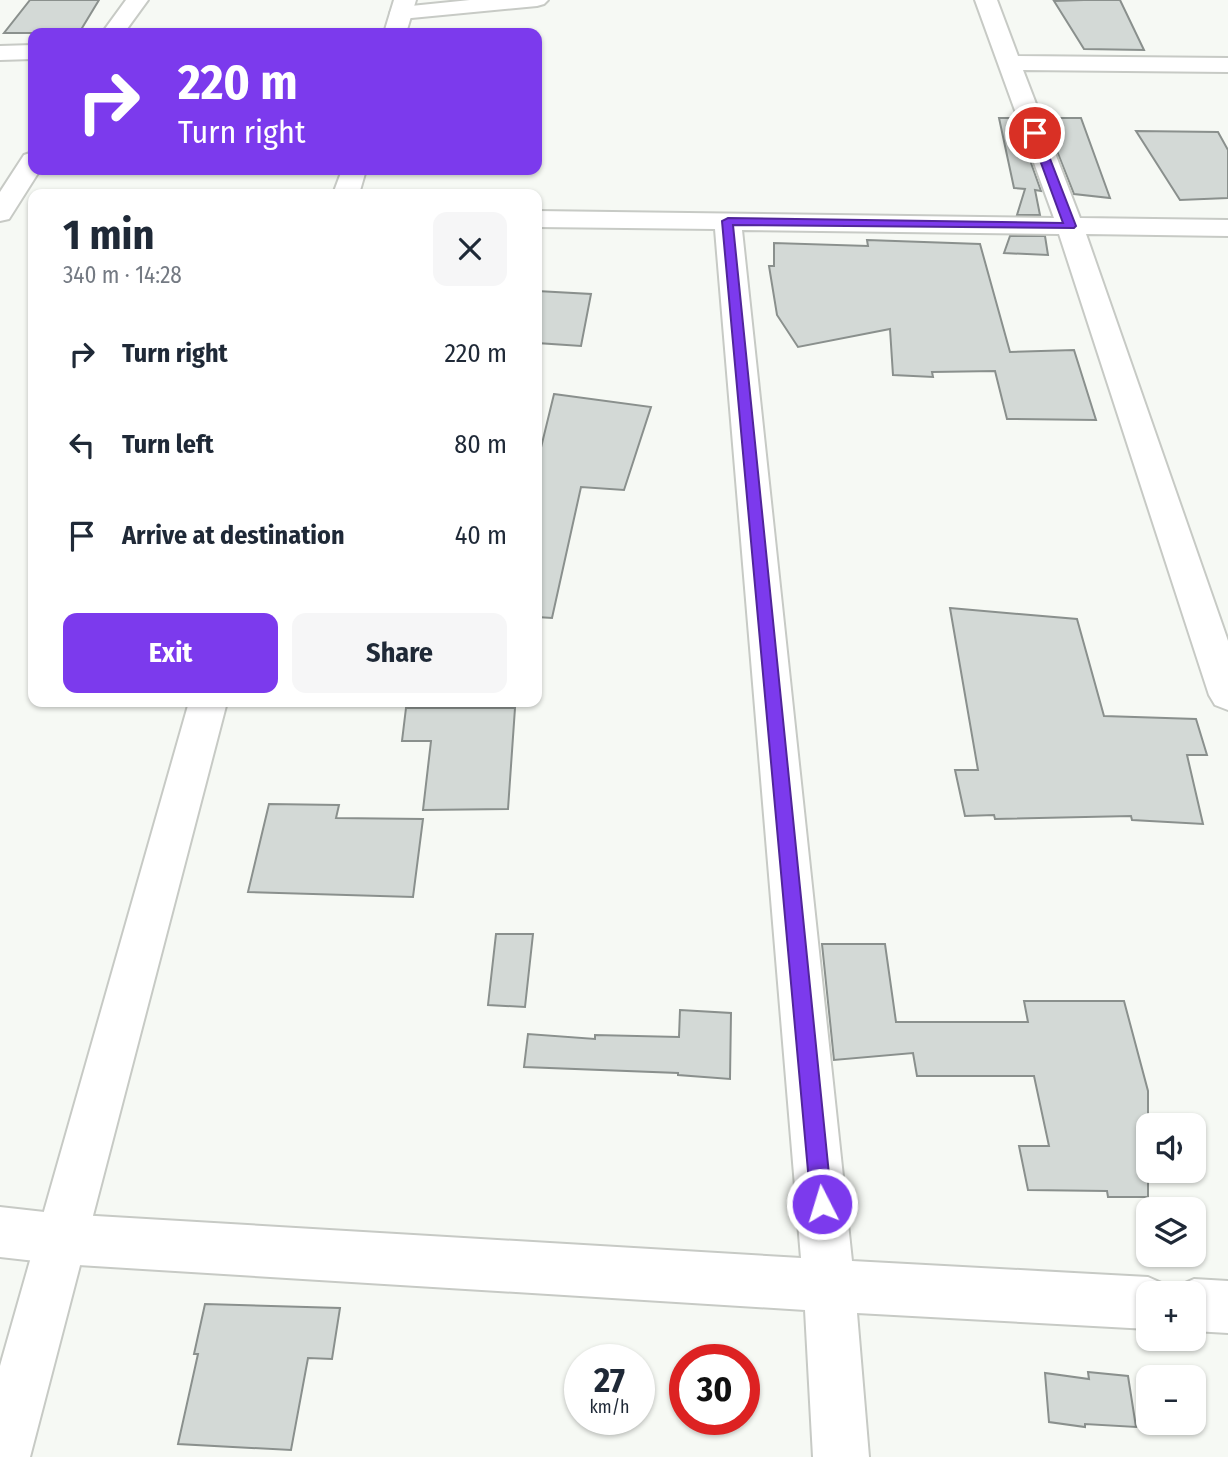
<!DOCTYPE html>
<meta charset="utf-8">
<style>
:root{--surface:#fff;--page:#f6f6f7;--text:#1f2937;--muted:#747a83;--accent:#7c3aed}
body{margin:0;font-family:"Fira Sans Condensed",sans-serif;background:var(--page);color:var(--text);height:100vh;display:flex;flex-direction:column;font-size:26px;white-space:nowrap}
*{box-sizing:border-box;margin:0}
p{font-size:23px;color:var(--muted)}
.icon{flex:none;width:38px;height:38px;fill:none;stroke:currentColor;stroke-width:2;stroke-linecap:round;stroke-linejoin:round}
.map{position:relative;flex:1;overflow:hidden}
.drawer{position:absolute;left:28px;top:189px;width:514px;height:518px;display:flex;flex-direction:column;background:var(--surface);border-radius:14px;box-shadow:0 2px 5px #0004}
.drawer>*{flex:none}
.banner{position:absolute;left:28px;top:28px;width:514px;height:147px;border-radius:14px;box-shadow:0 2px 5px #0004;background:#7c3aed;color:#fff;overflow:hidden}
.fabs{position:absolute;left:1136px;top:1113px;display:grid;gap:14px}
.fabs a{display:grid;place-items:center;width:70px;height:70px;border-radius:14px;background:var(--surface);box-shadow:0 2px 5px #0004;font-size:35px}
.speed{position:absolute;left:564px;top:1344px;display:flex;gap:14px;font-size:35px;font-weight:700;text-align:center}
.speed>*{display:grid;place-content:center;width:91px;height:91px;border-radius:50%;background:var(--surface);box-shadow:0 2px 5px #0004;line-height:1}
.speed small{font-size:18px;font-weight:400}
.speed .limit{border:10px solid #d22;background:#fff;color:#111}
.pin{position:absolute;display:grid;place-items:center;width:60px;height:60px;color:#fff;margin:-30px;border:4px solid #fff;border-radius:50%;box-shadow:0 2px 7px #0007}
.me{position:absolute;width:77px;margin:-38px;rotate:355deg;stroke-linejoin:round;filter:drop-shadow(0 0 5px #0008)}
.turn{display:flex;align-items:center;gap:24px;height:147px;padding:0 35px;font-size:32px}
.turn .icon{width:91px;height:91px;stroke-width:2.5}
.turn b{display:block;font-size:49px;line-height:60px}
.round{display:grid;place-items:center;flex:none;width:74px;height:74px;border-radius:14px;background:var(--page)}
.headline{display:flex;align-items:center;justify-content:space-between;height:119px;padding:0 35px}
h1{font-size:42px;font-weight:700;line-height:52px}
.button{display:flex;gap:14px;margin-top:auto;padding:14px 35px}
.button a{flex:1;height:80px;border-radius:14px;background:var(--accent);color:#fff;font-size:28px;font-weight:700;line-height:80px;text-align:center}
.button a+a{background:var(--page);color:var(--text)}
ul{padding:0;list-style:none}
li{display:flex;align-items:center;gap:21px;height:91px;padding:0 35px}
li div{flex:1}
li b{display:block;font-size:26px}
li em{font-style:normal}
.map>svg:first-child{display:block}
.building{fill:#d3d9d6;stroke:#8a908d;stroke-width:2}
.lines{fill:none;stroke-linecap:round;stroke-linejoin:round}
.minor-casing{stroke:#c7cac5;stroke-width:4}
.tertiary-casing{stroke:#c7cac5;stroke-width:4}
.minor{fill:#fff;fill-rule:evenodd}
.tertiary{fill:#fff;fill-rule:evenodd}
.route{fill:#7c3aed;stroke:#51269a;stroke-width:2}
</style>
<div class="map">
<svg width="1228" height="1457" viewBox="0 0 1228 1457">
<rect width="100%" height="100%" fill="#f6f9f4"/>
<path class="building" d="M30,0h69l-20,33h-75z
M1084,0h36l24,50 -60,-1 -30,-48z
M999,118h16l26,73 -6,-1 5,25h-23l8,-26 -11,-1z
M1044,118h37l29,80 -36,-4z
M1136,131l82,1 10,18v48l-48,2z
M1010,236h35l3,19 -44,-2z
M867,240l113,4 30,108 64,-2 22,70 -89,-1 -12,-48 -63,1 1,5 -40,-2 -3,-46 -92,18 -21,-32 -8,-49h5v-23l94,3z
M537,291l54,3 -10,52 -44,-3z
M554,394l97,13 -27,83 -43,-3 -29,131 -15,-1v-153z
M950,608l127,11 27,97 92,3 11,36h-20l16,69 -71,-4 -1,-4 -136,3 -1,-4 -29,1 -10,-46h23z
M406,708h109l-7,101 -85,1 8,-69h-29z
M269,804l70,1 -3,13 87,1 -10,78 -165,-5z
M496,934h37l-8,73 -37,-2z
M822,944h63l11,78h132l-4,-21h100l24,90v106h-40l-1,-6 -79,-1 -9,-44h30l-15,-70h-117l-4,-23 -79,7z
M680,1010l51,3 -1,66 -52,-4v-2l-154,-6 4,-33 67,5v-4l84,2z
M205,1304l135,4 -8,51 -24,-1 -17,92 -113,-6 20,-90h-4z
M1088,1372l40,4 8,51 -51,-3v3l-36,-5 -4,-49 44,6z"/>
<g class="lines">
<g class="minor-casing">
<path id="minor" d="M126,0h22l-24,33h-22z
M470,0h78l-4,4 -7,2 -136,13 -8,-1 -3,-5 3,-5 8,-1z
M975,0h22l21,56 210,2v14l-205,-2 57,148 148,2v16l-142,-2 142,407v69l-13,-5 -6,-10 -150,-461 -317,-4 110,1031 296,16 18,8 4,8h-22v36l-291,-16 12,144h-56l-8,-147 -743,-46 -62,-7v-50l62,7 739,44 -86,-1029 -178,-2v-16l517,7z
M33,45v14l-33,1v-14z
M33,152v18h7l-31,49 -9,2v-29l24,-37z
M1194,1279l34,2v52l-34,-2v-38h-21l3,-6z"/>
</g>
<g class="tertiary-casing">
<path id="tertiary" d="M394,0h22l-10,33h-22z
M342,170h24l-7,24h-26z
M189,702h38l-197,755h-30v-91z"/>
</g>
<use href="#minor" class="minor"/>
<use href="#tertiary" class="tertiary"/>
</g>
<path class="route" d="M1035,130l5,3 36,93 -2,2 -341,-3 99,979 -3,8 -7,3 -8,-3 -3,-8 -89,-983 6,-3 335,5 -33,-90z"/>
</svg>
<div class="fabs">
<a><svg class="icon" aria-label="sound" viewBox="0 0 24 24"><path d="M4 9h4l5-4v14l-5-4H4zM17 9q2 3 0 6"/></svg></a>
<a><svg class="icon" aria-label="layers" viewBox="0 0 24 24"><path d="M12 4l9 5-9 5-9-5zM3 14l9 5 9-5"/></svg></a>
<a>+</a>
<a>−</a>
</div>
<div class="speed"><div>27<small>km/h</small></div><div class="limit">30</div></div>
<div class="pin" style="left:1035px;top:133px;background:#d93025"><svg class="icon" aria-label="arrive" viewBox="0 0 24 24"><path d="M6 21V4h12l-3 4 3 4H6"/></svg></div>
<svg class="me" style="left:822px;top:1204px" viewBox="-20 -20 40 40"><circle r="17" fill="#7c3aed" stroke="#fff" stroke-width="3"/><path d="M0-11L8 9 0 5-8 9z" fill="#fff"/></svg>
<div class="banner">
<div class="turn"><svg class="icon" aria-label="right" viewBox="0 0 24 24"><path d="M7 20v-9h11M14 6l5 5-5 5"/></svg><div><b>220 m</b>Turn right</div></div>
</div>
<section class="drawer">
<div class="headline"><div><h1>1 min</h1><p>340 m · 14:28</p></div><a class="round"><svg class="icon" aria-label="close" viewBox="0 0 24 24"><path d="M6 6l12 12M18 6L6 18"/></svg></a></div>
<ul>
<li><svg class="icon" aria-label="right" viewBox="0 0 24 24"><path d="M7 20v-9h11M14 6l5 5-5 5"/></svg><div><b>Turn right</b></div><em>220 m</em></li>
<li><svg class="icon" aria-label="left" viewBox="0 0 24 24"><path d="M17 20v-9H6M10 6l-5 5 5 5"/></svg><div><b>Turn left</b></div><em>80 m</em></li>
<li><svg class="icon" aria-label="arrive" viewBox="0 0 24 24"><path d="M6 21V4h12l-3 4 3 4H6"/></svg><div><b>Arrive at destination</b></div><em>40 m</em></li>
</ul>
<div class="button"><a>Exit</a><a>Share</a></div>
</section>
</div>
